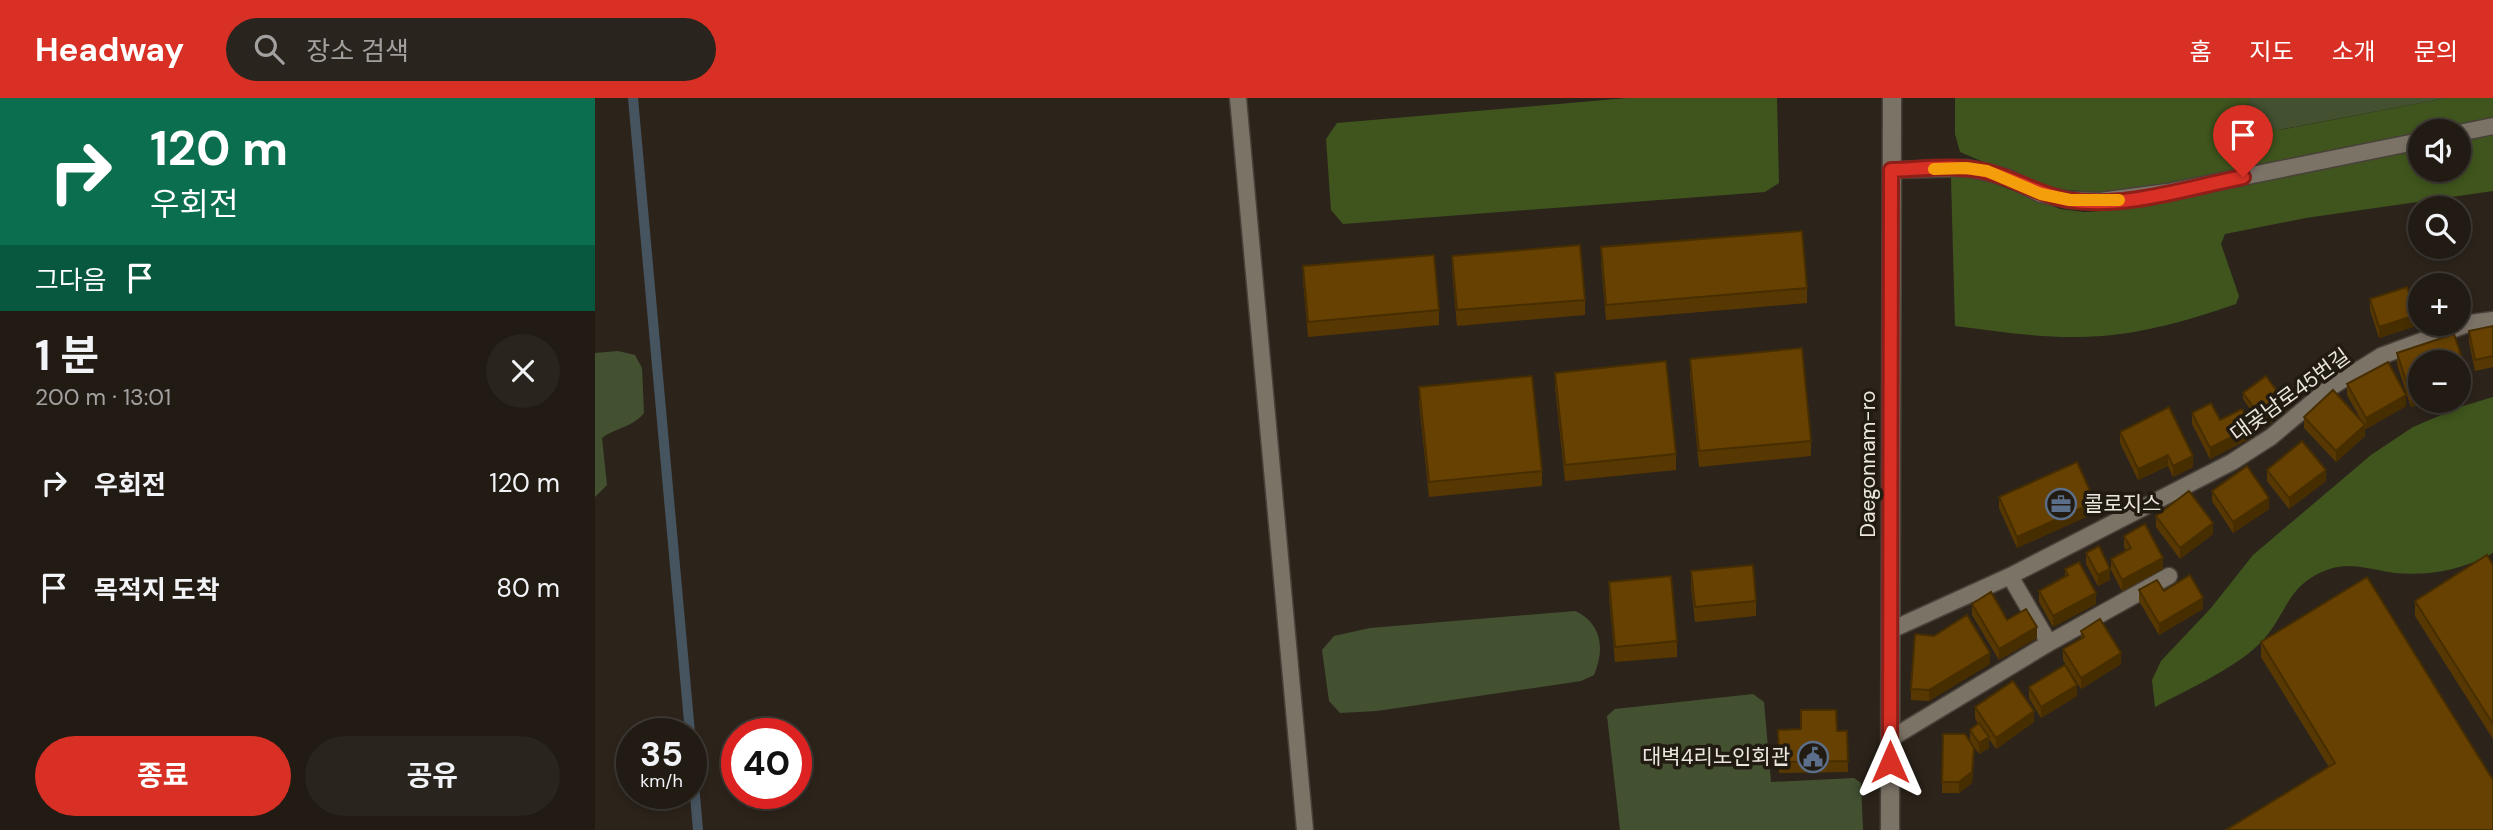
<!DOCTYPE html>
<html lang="ko">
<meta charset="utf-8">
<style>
:root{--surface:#211b14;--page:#29241d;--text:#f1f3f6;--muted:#a2a1a0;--line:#3e3934;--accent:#d93025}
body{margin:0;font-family:"DM Sans","Noto Sans KR",sans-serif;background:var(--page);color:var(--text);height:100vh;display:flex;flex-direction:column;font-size:26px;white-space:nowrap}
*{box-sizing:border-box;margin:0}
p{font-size:23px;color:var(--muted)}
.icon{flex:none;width:38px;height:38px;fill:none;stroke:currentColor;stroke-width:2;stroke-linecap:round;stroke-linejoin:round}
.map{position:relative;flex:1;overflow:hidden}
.panel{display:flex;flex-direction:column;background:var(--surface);width:595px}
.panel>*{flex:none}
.banner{background:#0b6e4f;color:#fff;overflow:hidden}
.tools{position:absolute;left:1813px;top:21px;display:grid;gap:14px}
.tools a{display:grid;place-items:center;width:63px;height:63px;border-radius:50%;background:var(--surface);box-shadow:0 4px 10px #0003,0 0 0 2px var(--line);font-size:35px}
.speed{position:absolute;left:21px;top:620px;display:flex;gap:14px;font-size:35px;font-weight:700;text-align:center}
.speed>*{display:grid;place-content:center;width:91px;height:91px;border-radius:50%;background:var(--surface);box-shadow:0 4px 10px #0003,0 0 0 2px var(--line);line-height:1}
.speed small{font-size:18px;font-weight:400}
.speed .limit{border:10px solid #d22;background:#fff;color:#111}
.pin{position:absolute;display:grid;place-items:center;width:60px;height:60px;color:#fff;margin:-72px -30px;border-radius:50% 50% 50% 0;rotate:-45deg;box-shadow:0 0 7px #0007}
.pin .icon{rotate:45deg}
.me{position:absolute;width:77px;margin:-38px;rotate:0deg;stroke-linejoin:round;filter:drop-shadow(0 0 5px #0008)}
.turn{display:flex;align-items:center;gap:24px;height:147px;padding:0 35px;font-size:32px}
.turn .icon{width:91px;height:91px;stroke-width:2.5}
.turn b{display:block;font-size:49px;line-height:60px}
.then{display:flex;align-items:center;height:66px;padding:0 35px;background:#0003;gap:14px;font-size:26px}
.round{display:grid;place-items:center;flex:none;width:74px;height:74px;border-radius:37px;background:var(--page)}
.overview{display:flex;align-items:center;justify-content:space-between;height:119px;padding:0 35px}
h1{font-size:42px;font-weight:700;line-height:52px}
.primary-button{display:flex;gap:14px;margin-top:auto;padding:14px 35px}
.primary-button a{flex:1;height:80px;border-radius:42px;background:var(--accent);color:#fff;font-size:28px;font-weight:700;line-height:80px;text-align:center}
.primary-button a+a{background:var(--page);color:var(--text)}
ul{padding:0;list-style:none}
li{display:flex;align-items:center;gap:21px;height:105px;padding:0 35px}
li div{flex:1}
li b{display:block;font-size:26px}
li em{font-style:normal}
header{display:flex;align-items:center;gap:42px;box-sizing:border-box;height:98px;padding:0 35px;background:var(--accent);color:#fff}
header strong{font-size:33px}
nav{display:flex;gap:38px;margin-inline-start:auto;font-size:24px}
.search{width:490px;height:63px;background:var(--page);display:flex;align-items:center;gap:18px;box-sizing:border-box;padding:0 24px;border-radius:38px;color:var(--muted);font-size:26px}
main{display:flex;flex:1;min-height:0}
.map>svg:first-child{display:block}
.green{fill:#435131}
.forest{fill:#3f551d}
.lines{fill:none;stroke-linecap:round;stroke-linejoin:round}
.stream{stroke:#465460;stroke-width:10}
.service-casing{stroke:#484139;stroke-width:19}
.tertiary-casing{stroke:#484139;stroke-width:21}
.service{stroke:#7c7367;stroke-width:16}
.tertiary{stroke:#7c7367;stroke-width:18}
.wall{fill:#583802}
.shaded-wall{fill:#472e01}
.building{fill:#664102;stroke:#472e01;stroke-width:2}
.route-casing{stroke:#8d1f18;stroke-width:18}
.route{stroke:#d93025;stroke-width:12}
.slow{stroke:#f59e0b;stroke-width:12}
.labels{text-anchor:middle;stroke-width:7;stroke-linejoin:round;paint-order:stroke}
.street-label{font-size:21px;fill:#ebe6df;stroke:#221b11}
.poi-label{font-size:21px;fill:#ebe6df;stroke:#221b11;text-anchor:start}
</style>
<header>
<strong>Headway</strong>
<div class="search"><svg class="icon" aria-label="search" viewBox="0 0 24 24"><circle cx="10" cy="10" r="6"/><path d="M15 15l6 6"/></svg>장소 검색</div>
<nav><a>홈</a><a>지도</a><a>소개</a><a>문의</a></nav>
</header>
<main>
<section class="panel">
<div class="banner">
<div class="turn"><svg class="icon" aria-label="right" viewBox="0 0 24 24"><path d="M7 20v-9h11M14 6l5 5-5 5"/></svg><div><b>120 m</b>우회전</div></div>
<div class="then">그다음<svg class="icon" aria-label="arrive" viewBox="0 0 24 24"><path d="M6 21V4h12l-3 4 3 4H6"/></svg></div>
</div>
<div class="overview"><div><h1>1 분</h1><p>200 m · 13:01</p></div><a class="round"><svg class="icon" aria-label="close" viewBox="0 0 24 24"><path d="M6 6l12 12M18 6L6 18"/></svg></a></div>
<ul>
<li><svg class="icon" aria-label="right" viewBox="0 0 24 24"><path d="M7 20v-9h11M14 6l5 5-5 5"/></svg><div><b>우회전</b></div><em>120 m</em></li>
<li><svg class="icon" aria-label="arrive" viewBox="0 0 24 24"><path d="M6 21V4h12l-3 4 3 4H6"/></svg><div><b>목적지 도착</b></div><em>80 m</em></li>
</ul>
<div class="primary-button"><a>종료</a><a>공유</a></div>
</section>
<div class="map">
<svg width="1898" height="732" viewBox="0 0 1898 732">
<rect width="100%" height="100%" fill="#2c241b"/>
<path class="green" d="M1654,0h198l-169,32c-20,-4 -29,-11 -29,-32z
M23,253l17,4 7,13 2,45c-11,14 -27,14 -42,25l5,47 -12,12v-144z
M980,513c27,12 30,39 19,64l-13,6 -204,30 -37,2 -11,-12 -7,-51 12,-14 36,-8z
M1158,596l11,8 7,80 83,-4 7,5 2,47h-243l-13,-114 8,-7z"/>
<path class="forest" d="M1032,0h150l2,85 -14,9 -422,32 -12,-14 -5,-71 11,-16z
M1360,0h294c0,21 9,28 30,32l168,-32h46v19l-352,72 -33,4 -52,-4 -23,-6 -73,-31 -5,-18z
M1898,37v56l-187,27 -81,16 -4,10 18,52 -3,8c-52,18 -108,34 -163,33 -40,0 -79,-6 -118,-11l-4,-148 6,-3 31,6 72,28 24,3 35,-2 301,-60v20h39v-28z
M1898,299v156c-31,17 -63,23 -98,20 -24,-3 -45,-12 -68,-3 -39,14 -40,43 -63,69 -25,28 -76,50 -109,68l-3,-27 9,-19 50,-53 42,-53 118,-100 42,-28 47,-20z"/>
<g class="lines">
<path class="stream" d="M38,0l57,635
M96,651l7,81"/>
<g class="service-casing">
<path id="service" d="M643,0l67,732
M1864,35l34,-7
M1296,72l76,-2 39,9 35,17 29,6 30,1 68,-9 252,-51
M1415,478l39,67
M1296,532l119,-54 222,-114 39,-25 57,-48 53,-33 89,-33 23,-3
M1295,641l159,-96 120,-67"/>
</g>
<g class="tertiary-casing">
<path id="tertiary" d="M1295,732l2,-732"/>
</g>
<use href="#service" class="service"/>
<use href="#tertiary" class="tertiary"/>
</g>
<path class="wall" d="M1006,149l206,41v15l-201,17 -5,-57z
M857,158l133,44v15l-128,11 -5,-55z
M708,168l136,44v15l-131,12 -5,-56z
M1825,194v18l-2,-6v-11z
M1775,201l46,27 -37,12 -9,-28z
M1898,228v41l-18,4 -6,-29v-11z
M1859,236l14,43v11l-9,3v-29h-39v39h10l-19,6 -14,-43v-11z
M1095,261l121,82v15l-112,11 -9,-92z
M960,275l121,81v16l-111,11 -10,-93z
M1752,286l59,22 -40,23 -1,-1v8l-29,26 -32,-34v-11l57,3 -14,-25z
M824,289l123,84v15l-113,11 -10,-94z
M1648,295l44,18 -23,17 -21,-29z
M1597,315l28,7 31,18 -41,21 -18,-35z
M1525,334l73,35 -20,10 -5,-11 -30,14 -18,-37z
M1672,372l59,11 -37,28 -22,-28z
M1617,393l57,18 -36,24 -21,-32z
M1404,399l96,16 -78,35 -18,-40z
M1561,418l57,18 -33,25 -24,-32z
M1529,438l39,33 -41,22 -11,-21v-11l15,-9 -2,-3z
M1491,455l24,27 -12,6 -12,-22z
M1898,467v174l-78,-123v-15z
M1470,471l31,35 -43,23 -14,-25v-11l26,-14z
M1096,473l65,30v15l-61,6 -4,-35z
M1014,484l68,59v16l-62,5 -6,-65z
M1544,492l25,1 39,18 -44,26 -20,-34z
M1377,506l35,16 30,18 -38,22 -27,-45z
M1486,533l40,33 -40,25 -18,-29v-11l18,-10z
M1666,544l232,138 -164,-13 -68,-110z
M1395,566l-61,37 -18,-1v-11z
M1434,589l48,9 -36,22 -12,-20z
M1380,609l59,15 -38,27 -7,-10v9l-10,6 -9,-13v-11l8,-6 -3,-6z
M1183,632l69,1 1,41 -69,1z
M1348,636l31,25 -2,24 -13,10h-17z"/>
<path class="shaded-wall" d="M1821,217v11l-37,12v-11z
M1873,279v11l-9,3v-11z
M1825,295v8h10l-19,6v-11z
M1811,297v11l-40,23v-11z
M1692,307v6l-23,17v-6z
M1770,327v11l-29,26v-11z
M1656,329v11l-41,21v-11z
M1573,357v11l-30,14v-11z
M1598,358v11l-20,10v-11z
M1731,372v11l-37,28v-11z
M1674,400v11l-36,24v-11z
M1500,404v11l-78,35v-11z
M1618,425v11l-33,25v-11z
M1568,460v11l-41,22v-11z
M1515,471v11l-12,6v-11z
M1501,495v11l-43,23v-11z
M1608,500v11l-44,26v-11z
M1442,529v11l-38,22v-11z
M1395,555v11l-61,37v-11z
M1526,555v11l-40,25v-11z
M1482,587v11l-36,22v-11z
M1439,613v11l-38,27v-11z
M1394,639v11l-10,6v-11z
M1379,650l-2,35 -13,10v-11z"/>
<path class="building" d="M1207,133l5,57 -201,17 -5,-58z
M985,147l5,55 -128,10 -5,-54z
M839,157l5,55 -131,12 -5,-56z
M1812,189l9,28 -37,12 -9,-28z
M1898,228v30l-18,4 -6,-29z
M1859,236l14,43 -9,3v-18h-39v31l-9,3 -14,-43z
M1207,250l9,93 -112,10 -9,-92z
M1071,263l10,93 -111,11 -10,-92z
M1793,264l18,33 -40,23 -19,-34z
M937,278l10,95 -113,11 -10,-95z
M1671,278l21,29 -23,17 -21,-29z
M1738,292l32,35 -29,26 -32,-34z
M1616,305l9,17 22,-11 9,18 -41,21 -18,-35z
M1574,309l24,49 -20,10 -5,-11 -30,14 -18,-37z
M1707,343l24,29 -37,28 -22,-28z
M1482,364l18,40 -78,35 -18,-40z
M1652,368l22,32 -36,24 -21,-31z
M1594,393l24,32 -33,25 -24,-32z
M1550,426l18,34 -41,22 -11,-21 20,-11 -7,-12z
M1504,448l11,23 -12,6 -12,-22z
M1892,457l6,10v159l-78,-123z
M1484,464l17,31 -43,23 -14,-25 29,-16 -3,-6z
M1158,467l3,36 -61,6 -4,-36z
M1595,477l13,23 -44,26 -20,-34 18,-10 7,11z
M1076,478l6,65 -62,6 -6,-65z
M1772,479l126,203v50h-267l109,-67 -74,-121z
M1396,494l16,28 19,-11 11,18 -38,22 -27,-45z
M1372,517l23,38 -61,37 -18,-1 4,-55 19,2z
M1505,521l21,34 -40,25 -18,-29 21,-12 -3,-6z
M1470,567l12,20 -36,22 -12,-20z
M1418,583l21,30 -38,27 -21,-31z
M1206,612h35l1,21h10l1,30 -69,1 -1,-32 23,-1z
M1384,625l10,14 -10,6 -9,-13z
M1348,636h22l9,14 -2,24 -13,10h-17z"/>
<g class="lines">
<g class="route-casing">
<path id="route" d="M1295,664l1,-592c32,-1 66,-6 97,2 28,7 51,23 80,28 57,9 119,-12 175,-23"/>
</g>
<use href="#route" class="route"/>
<path class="slow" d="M1339,71l32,-1 21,3 54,23 29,6h49"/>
</g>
<defs>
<g id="office-ring" transform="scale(1.575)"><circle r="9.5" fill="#221b11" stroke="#5c6f8a" stroke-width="1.5"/><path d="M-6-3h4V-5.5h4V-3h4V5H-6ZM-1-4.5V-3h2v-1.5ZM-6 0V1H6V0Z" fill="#5c6f8a"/></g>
<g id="civic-ring" transform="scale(1.575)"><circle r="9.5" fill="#221b11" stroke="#5c6f8a" stroke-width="1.5"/><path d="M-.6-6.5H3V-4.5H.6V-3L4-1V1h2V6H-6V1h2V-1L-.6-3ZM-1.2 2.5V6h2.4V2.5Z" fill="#5c6f8a"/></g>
</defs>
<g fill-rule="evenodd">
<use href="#office-ring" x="1466" y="406"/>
<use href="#civic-ring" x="1218" y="659"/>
</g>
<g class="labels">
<g class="street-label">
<text transform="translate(1695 297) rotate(-36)" y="7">대곶남로45번길</text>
<text transform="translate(1273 366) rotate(-90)" y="7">Daegonnam-ro</text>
</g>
<g class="poi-label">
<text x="1489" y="413">콜로지스</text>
<text x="1195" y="666" text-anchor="end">대벽4리노인회관</text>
</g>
</g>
</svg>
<div class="tools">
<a><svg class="icon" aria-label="sound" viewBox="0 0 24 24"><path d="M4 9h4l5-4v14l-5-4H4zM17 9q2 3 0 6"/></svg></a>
<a><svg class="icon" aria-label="search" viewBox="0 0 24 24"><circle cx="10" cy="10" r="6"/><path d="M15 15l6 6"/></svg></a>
<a>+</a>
<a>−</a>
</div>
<div class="speed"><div>35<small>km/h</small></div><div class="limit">40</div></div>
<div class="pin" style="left:1648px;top:79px;background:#d93025"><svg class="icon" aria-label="arrive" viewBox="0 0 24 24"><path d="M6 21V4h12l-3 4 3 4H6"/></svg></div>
<svg class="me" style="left:1295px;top:664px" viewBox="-20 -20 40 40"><path d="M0-17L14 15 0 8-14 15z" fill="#d93025" stroke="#fff" stroke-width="4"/></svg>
</div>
</main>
